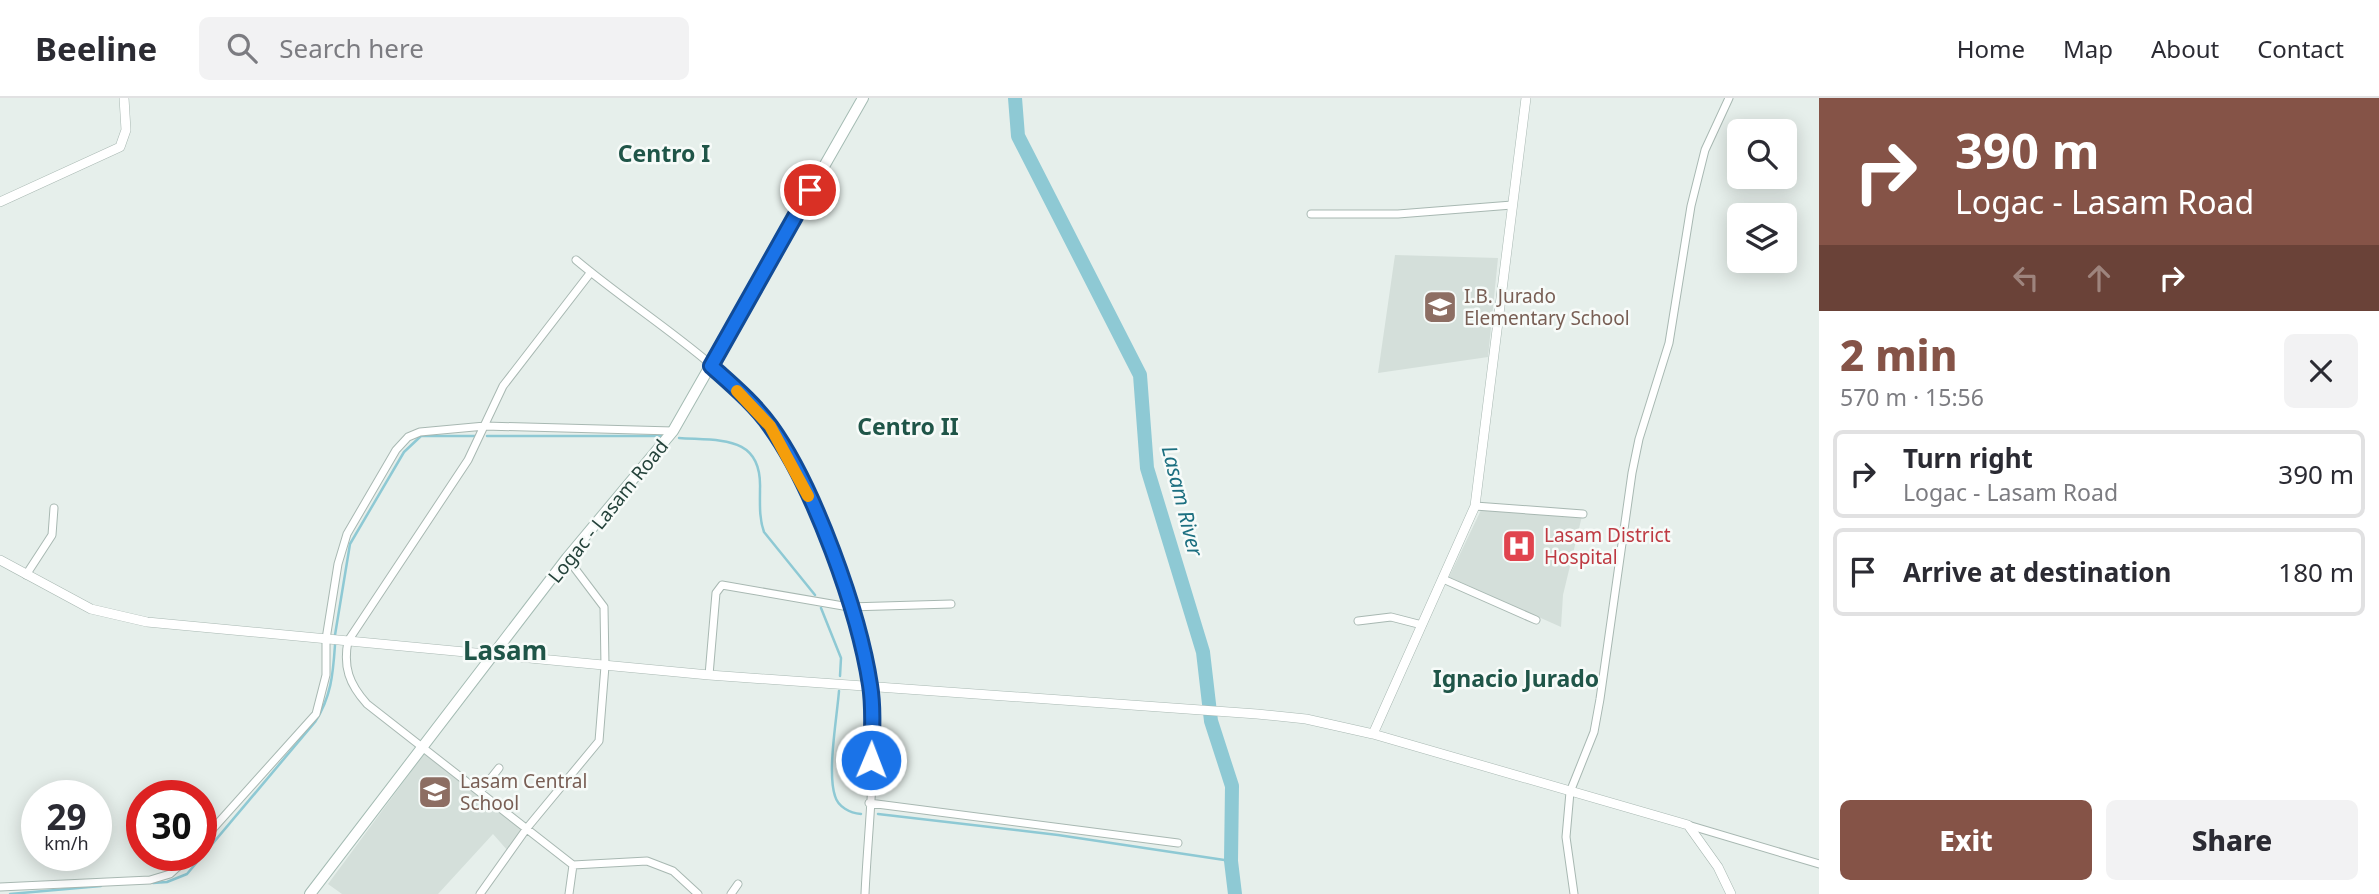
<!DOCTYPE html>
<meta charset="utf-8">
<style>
:root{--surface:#fff;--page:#f2f2f3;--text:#2b2b33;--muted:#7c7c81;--line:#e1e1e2;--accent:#855347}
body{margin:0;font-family:"Noto Sans",sans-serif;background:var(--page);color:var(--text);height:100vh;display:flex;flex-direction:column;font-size:26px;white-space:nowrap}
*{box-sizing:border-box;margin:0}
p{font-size:23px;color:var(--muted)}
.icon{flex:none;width:38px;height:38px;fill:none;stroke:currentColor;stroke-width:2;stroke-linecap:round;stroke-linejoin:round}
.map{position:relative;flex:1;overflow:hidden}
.sheet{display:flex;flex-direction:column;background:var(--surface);width:560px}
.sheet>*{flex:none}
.guide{background:#855347;color:#fff;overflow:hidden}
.fabs{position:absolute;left:1727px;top:21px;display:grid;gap:14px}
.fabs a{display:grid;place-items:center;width:70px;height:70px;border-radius:10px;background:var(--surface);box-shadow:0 4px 18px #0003;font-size:35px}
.speed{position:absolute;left:21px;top:682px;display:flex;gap:14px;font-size:35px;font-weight:700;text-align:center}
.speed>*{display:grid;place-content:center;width:91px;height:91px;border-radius:50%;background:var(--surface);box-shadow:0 4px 18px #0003;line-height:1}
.speed small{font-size:18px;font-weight:400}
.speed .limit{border:10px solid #d22;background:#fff;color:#111}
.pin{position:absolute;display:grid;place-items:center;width:60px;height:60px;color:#fff;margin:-30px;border:4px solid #fff;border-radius:50%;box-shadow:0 2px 7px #0007}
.me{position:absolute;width:77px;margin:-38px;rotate:1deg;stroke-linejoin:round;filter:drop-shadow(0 0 5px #0008)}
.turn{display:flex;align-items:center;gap:24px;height:147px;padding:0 21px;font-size:32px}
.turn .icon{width:91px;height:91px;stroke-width:2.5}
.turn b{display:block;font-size:49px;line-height:60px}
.lanes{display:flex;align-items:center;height:66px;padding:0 21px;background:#0003;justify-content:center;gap:35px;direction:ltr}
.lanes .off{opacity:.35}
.round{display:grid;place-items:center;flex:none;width:74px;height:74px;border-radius:10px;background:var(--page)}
.summary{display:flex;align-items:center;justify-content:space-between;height:119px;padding:0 21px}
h1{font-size:42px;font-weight:800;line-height:52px;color:var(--accent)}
.primary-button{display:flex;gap:14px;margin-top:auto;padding:14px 21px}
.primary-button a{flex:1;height:80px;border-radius:10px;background:var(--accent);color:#fff;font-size:28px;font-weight:800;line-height:80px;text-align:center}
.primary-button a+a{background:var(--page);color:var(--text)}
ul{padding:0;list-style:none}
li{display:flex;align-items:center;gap:21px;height:88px;margin:0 14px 10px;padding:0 7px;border:4px solid var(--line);border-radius:10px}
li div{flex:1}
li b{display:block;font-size:26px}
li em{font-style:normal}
header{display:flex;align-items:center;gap:42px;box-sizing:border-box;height:98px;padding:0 35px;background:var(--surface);border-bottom:2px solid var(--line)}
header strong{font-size:33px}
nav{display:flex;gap:38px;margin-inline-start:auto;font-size:24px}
.search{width:490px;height:63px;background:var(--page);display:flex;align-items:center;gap:18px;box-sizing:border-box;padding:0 24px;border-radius:10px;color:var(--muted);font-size:26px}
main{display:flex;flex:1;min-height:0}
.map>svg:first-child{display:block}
.built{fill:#d4dfda}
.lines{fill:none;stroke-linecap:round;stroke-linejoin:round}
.stream{stroke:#8ec9d4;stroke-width:2.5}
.river{stroke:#8ec9d4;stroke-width:14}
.minor-casing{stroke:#a8b8b2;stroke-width:9}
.tertiary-casing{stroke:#a8b8b2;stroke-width:10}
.secondary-casing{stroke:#a4bbb3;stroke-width:12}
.minor{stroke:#fff;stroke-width:7}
.tertiary{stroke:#fff;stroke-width:9}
.secondary{stroke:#fff;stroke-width:10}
.route-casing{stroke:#114b97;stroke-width:18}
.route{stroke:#1a73e8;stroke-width:12}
.slow{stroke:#f59e0b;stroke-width:12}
.labels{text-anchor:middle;stroke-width:5;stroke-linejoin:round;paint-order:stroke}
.education-label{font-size:19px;fill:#785e54;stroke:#f7fbf9;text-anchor:start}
.street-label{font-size:19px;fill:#24423a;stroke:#f7fbf9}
.health-label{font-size:19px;fill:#be3a42;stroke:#f7fbf9;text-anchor:start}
.water-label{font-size:21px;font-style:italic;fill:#1c6f80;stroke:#f7fbf9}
.quarter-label{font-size:23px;font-weight:bold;fill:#1f5548;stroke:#f7fbf9}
.district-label{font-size:26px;font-weight:bold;fill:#1f5548;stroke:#f7fbf9}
</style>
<header>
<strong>Beeline</strong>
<div class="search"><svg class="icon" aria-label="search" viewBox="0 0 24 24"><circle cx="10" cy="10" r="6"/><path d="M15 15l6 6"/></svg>Search here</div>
<nav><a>Home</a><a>Map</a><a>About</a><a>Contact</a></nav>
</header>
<main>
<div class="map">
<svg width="1819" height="796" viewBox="0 0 1819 796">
<rect width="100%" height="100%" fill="#e6efeb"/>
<path class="built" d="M1395,157l103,3 -10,99 -110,16z
M1481,412l101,6 -19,79 -2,32 -112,-50z
M424,656l101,75 -17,22 -15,-17 -55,60h-96l-14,-10z"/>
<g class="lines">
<path class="stream" d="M487,338h176
M679,340c42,3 83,-3 81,51 0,15 -1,29 4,43l51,63
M821,510l20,50 -1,18
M335,537l15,-91 54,-92 17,-16h55
M839,593c-2,26 -12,81 -4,105 3,11 15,17 26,18
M878,716l180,21 173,26
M153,785l14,-1 20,-8 128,-152c16,-25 18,-47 20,-77
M10,796l91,-8"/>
<path class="river" d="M1015,0l3,38 122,239 7,93 56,184 8,69 21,65 -1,75 4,33"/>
<g class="minor-casing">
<path id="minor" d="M1311,116h87l114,-9
M576,162c64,54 142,98 194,165 41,53 63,126 82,190 7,23 16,48 18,72 8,67 -2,139 -5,207
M1475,408l108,8
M26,477l26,-40 2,-27
M1443,481l93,41
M1358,523l33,-4 31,8
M709,577l7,-82 6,-8 127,22 102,-3
M480,694l19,-24
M869,705l309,40
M1688,727l131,39
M201,744l115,-128 10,-39v-36l12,-75 9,-30 49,-84 12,-13 12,-5 65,-6 188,5
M573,767l74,-4 26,10 25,23
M0,789l150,-7 20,-6 20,-18
M480,796l47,-66 72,-87 6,-75 -1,-59 -37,-49
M569,796l4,-29 -206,-161c-18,-20 -24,-37 -19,-63l120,-181 35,-74 88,-114
M731,796l7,-10
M1574,796l-8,-57 4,-45 24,-60 6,-33 32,-226 7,-34 30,-96 22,-137 14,-56 24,-52"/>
</g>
<g class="tertiary-casing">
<path id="tertiary" d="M0,104l120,-55 6,-17 -2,-32
M0,462l91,49 56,13 562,53 548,39 49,5 67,15 102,-228 51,-408
M1373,636l315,91 30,42 13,27"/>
</g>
<g class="secondary-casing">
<path id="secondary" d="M310,796l257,-336 106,-127 190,-333"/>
</g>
<use href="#minor" class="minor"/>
<use href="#tertiary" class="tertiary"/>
<use href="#secondary" class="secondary"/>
</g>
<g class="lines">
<g class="route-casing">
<path id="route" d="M810,92l-99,176c20,18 44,38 60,61 43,60 88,185 99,258 4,24 2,51 1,75"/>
</g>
<use href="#route" class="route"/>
<path class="slow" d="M737,293l33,35 38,70"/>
</g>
<defs>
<g id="school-square" transform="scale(1.75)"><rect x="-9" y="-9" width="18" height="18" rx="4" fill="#8d6e63" stroke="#f7fbf9"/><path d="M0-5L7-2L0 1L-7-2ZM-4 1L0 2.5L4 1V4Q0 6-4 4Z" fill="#fff"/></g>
<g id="hospital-square" transform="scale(1.75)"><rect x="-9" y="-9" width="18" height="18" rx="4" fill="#e0444e" stroke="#f7fbf9"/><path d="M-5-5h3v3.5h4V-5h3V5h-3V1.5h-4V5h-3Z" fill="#fff"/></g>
</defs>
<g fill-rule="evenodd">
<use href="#school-square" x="1440" y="209"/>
<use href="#hospital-square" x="1519" y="448"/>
<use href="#school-square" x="435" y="694"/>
</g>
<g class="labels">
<g class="education-label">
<text x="1464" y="205">I.B. Jurado<tspan x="1464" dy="22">Elementary School</tspan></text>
<text x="460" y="690">Lasam Central<tspan x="460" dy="22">School</tspan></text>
</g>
<g class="street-label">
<text transform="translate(608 413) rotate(-51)" y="7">Logac - Lasam Road</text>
</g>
<g class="health-label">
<text x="1544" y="444">Lasam District<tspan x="1544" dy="22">Hospital</tspan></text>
</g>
<g class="water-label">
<text transform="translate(1182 403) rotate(76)" y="7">Lasam River</text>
</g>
<g class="quarter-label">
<text x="664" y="64">Centro I</text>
<text x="908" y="337">Centro II</text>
<text x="1516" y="589">Ignacio Jurado</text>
</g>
<g class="district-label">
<text x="505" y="562">Lasam</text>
</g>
</g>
</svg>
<div class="fabs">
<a><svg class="icon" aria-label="search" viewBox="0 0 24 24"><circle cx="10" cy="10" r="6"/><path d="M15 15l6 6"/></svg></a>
<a><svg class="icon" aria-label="layers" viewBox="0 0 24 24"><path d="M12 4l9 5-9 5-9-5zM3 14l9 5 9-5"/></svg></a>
</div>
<div class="speed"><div>29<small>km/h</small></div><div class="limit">30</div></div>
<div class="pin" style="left:810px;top:92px;background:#d93025"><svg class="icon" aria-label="arrive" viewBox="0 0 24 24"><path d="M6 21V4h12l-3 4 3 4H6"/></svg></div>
<svg class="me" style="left:871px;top:662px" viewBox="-20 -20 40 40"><circle r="17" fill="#1a73e8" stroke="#fff" stroke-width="3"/><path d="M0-11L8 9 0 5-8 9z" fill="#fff"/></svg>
</div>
<section class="sheet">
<div class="guide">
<div class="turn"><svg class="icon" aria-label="right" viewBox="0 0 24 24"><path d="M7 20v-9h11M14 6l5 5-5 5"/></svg><div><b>390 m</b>Logac - Lasam Road</div></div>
<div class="lanes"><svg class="icon off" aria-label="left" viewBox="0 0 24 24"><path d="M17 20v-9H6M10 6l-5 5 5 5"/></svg><svg class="icon off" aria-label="ahead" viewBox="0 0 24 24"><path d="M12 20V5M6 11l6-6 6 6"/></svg><svg class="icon" aria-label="right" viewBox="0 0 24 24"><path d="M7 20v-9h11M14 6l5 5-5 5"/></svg></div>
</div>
<div class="summary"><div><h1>2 min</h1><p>570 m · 15:56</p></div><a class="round"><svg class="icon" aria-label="close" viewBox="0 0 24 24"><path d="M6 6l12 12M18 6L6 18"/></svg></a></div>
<ul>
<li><svg class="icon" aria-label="right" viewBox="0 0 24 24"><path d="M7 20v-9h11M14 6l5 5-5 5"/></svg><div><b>Turn right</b><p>Logac - Lasam Road</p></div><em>390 m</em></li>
<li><svg class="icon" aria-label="arrive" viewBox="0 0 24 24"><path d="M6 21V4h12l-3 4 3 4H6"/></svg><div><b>Arrive at destination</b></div><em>180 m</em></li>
</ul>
<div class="primary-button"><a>Exit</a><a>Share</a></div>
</section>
</main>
